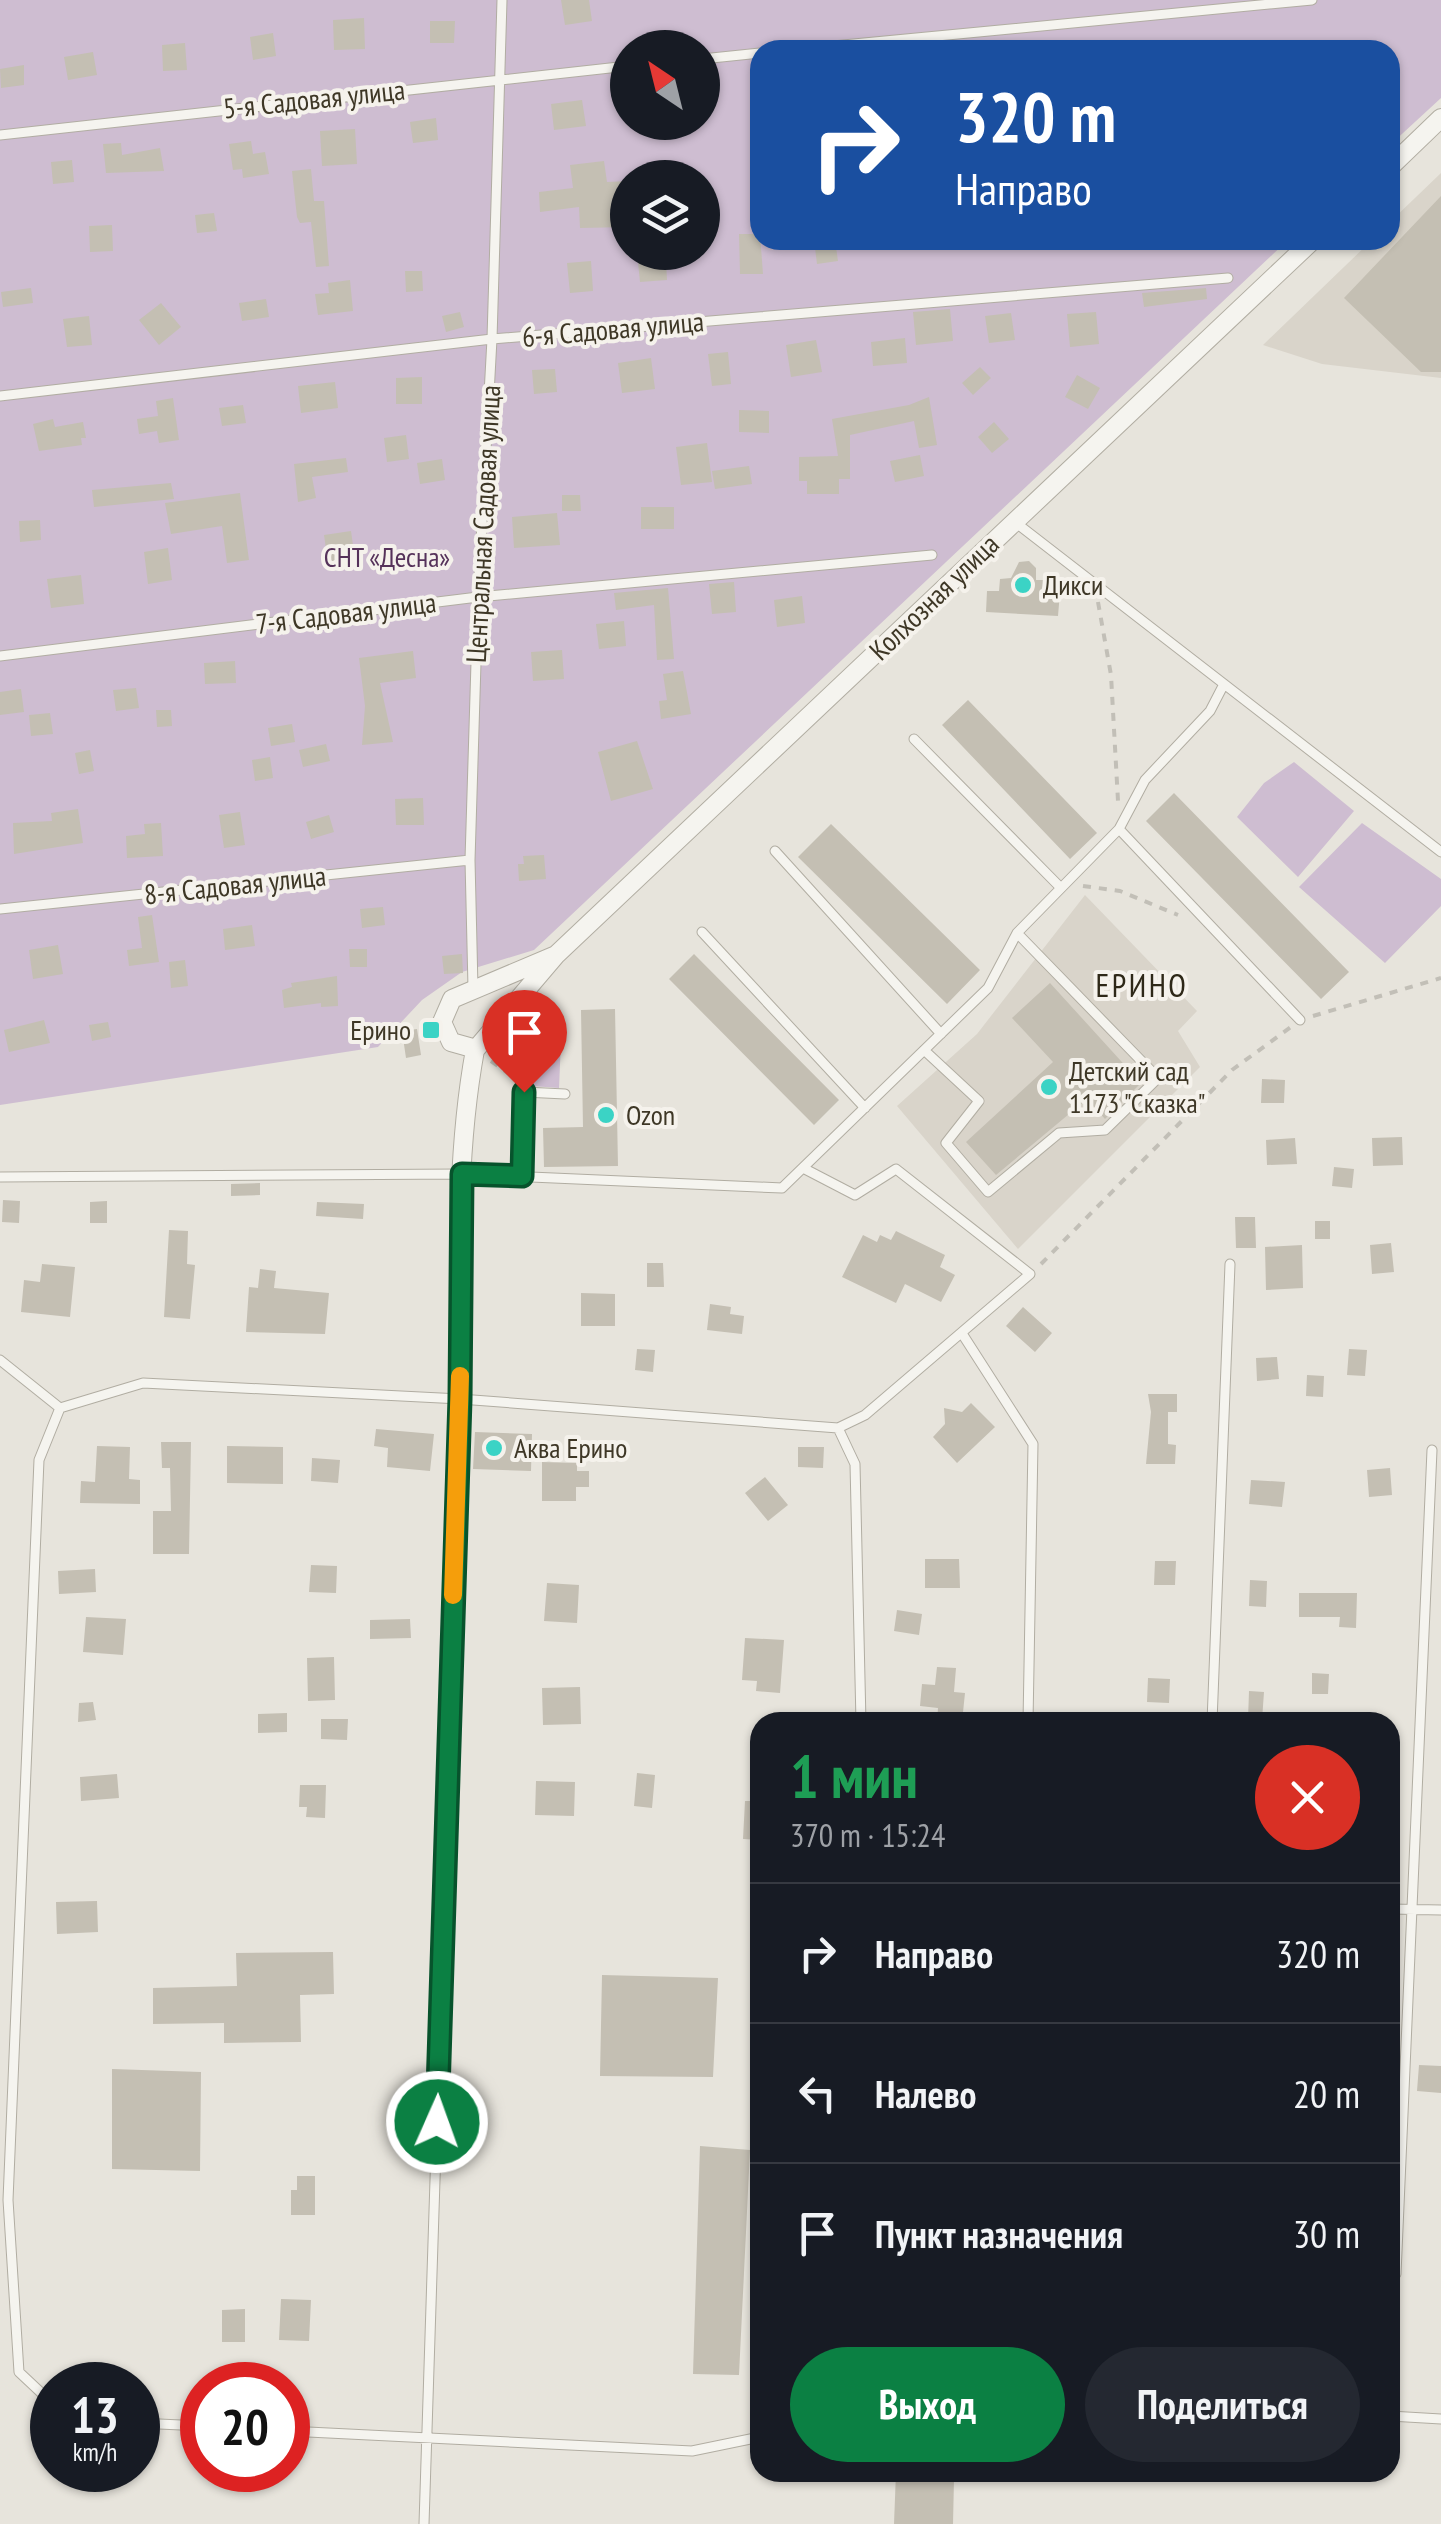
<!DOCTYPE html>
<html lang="ru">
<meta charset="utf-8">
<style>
:root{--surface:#171b24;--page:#242831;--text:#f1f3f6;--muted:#9ea1a6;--line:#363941;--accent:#0b8043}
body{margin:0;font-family:"PT Sans Narrow",sans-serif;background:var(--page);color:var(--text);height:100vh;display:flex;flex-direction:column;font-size:38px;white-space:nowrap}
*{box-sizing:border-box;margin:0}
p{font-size:32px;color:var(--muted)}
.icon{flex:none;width:55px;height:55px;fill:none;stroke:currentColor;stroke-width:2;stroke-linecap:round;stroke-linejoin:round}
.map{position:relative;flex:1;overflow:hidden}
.drawer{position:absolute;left:750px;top:1712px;width:650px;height:770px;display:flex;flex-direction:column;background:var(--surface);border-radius:30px;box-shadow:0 2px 8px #0004}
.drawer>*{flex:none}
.hud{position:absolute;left:750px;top:40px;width:650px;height:210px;border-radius:30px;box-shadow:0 2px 8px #0004;background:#1a4fa0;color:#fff;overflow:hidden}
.needle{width:65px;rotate:325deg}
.controls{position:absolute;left:610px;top:30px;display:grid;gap:20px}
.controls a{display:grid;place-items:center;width:110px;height:110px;border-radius:50%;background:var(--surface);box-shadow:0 2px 8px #0004;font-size:50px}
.speed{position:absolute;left:30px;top:2362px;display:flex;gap:20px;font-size:50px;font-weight:700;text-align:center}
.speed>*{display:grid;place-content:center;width:130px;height:130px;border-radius:50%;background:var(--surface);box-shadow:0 2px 8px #0004;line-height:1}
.speed small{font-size:25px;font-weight:400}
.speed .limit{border:15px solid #d22;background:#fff;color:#111}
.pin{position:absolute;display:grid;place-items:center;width:85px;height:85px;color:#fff;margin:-102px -42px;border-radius:50% 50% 50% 0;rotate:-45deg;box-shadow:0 0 10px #0007}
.pin .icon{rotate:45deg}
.me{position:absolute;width:110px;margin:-55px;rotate:2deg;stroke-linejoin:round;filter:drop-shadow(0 0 8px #0008)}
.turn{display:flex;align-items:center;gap:35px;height:210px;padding:0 40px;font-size:45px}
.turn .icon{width:130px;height:130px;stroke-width:2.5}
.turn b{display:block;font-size:70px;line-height:85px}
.round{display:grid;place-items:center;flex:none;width:105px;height:105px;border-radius:52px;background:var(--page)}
.headline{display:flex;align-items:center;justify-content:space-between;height:170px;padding:0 40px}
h1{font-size:60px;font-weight:600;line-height:75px;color:#1e9e55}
.action{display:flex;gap:20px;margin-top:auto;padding:20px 40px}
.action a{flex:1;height:115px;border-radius:60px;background:var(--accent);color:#fff;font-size:40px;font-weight:600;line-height:115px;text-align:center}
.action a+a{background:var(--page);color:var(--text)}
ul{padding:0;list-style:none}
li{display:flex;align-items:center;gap:30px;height:140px;padding:0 40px;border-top:2px solid var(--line)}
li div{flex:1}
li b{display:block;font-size:38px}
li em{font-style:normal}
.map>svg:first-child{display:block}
.built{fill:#d9d4ca}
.green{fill:#cebdd1;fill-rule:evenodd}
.building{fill:#c4bfb3}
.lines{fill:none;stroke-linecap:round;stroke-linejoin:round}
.service-casing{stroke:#b1ada2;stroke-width:11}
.minor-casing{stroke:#b1ada2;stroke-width:20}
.path{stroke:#c2bfb7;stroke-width:4;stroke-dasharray:8 8;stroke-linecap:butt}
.service{stroke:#f5f4ef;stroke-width:9}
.minor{stroke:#f5f4ef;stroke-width:18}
.route-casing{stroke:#07532c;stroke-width:25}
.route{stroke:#0b8043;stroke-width:18}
.slow{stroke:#f59e0b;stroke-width:18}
.poi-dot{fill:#3bd3c5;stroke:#f5f2ec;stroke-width:4}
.labels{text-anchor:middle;stroke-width:8;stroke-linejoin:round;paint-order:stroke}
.street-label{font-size:28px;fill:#3e3726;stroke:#f5f2ec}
.park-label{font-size:28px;fill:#55325a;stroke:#f5f2ec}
.poi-label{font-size:28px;fill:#3e3726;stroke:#f5f2ec;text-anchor:start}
.quarter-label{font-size:32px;letter-spacing:2.5px;fill:#2e2818;stroke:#f5f2ec}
</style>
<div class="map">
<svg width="1441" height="2524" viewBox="0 0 1441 2524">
<rect width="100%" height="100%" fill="#e7e4dc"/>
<path class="built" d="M1441,173v205l-119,-14 -59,-19 109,-105h18v-18z
M1085,895l112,116 -19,20 22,36 -182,182 -121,-143 80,-72z"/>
<path class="green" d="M0,0h1441v98l-51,47v-95h-630v190h528l-754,710 -72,22 -40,28 -44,47 -378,58zM628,48h74v74h-74zM628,178h74v74h-74z
M1294,762l60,49 -56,66 -61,-60 27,-34z
M1362,823l79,56v27l-56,57 -86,-76z
M535,1040l26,1 -2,47 -27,-2z"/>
<path class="building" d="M561,0h28l3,21 -27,4z
M364,18l1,31 -31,1 -1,-30z
M430,21h25l-1,22h-24z
M273,33l3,23 -23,4 -3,-23z
M185,43l2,27 -24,1 -1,-26z
M93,52l4,23 -29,5 -4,-23z
M24,65v20l-23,3 -1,-19z
M582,100l4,26 -32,4 -3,-26z
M436,118l2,22 -25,3 -3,-21z
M355,129l2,35 -35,2 -2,-35z
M251,141l2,13 12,-2 4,22 -26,4 -1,-9 -9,1 -4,-26z
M121,143l1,12 38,-7 4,23 -58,2 -3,-29z
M72,160l2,22 -21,2 -2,-22z
M604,161l3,21 21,-1v46l-48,1 -1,-21 -39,5 -1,-20 34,-4 -3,-23z
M311,169l3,32h10l5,65 -13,1 -5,-45 -11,1 -3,-6 -5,-46z
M1441,196v176h-20l-77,-74z
M214,213l3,18 -20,2 -2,-18z
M112,225l1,26 -23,1 -1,-26z
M739,234h21l3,40h-23z
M814,240h21l3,21 -21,3z
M666,260l1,20 -27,2 -2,-20z
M591,261l2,30 -23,2 -3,-30z
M405,271h17l1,20 -17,1z
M350,280l3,31 -35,4 -3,-21 14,-1 -1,-10z
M31,288l2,15 -30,4 -2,-15z
M1206,288l1,11 -63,8 -2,-14z
M266,299l3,18 -27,4 -3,-18z
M161,303l20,24 -22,18 -20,-25z
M950,309l3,32 -37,4 -3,-33z
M460,312l4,15 -18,5 -4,-16z
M1096,312l3,32 -29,3 -3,-33z
M1011,313l4,27 -26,3 -4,-27z
M89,316l3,29 -25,2 -4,-28z
M905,338l2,25 -34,3 -2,-24z
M816,340l6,32 -31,5 -5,-32z
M728,352l3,32 -19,2 -4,-32z
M651,358l4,31 -33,4 -4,-30z
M980,367l11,11 -18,17 -11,-12z
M555,369l2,23 -23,2 -2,-24z
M1077,375l23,13 -12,21 -23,-12z
M422,377v27h-26v-26z
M335,382l3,26 -37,5 -3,-27z
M929,397l8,48 -18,3 -5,-27 -64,14v44h-11v15h-32v-13h-8v-24l39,-1 -6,-37 77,-14z
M173,398l6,42 -20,3 -2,-12 -18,3 -2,-15 21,-3 -2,-15z
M243,405l3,18 -24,3 -3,-18z
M739,410l30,1v22l-30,-1z
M53,419l2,8 28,-5 3,16h-5l1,7 -43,6 -6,-27z
M994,422l15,17 -17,14 -14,-16z
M406,435l3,24 -22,3 -3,-24z
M707,443l5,39 -31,3 -5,-38z
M920,455l4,21 -29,6 -5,-21z
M346,458l2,14 -36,5 4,21 -18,4 -4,-38z
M442,459l3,21 -25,4 -3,-21z
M749,466l3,18 -37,5 -3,-18z
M171,483l3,16 -80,8 -2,-17z
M240,493l9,67 -22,3 -5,-37 -51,8 -6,-31z
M562,495h18l1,16h-19z
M641,507h33v22h-33z
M557,513l3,32 -46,3 -2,-31z
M40,520l1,20 -21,2 -1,-21z
M351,531l4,28 -27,4 -4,-28z
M168,548l4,32 -24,4 -4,-32z
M1029,561l7,7v12h11v11l13,1 -2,24 -72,-4 1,-21h12l1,-12 11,-1 8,-16z
M81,575l3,29 -33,4 -4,-29z
M734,582l2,30 -24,2 -3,-30z
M668,588l6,71 -17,1 -3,-55 -38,5 -2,-17z
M802,596l3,27 -28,4 -3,-27z
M624,621l2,25 -27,3 -3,-25z
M562,650l2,29 -31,2 -2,-29z
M413,651l3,27 -36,5 13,59 -31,3 3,-39 -6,-48z
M235,661l1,22 -31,1 -1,-21z
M683,671l8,43 -30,5 -2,-18 8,-1 -4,-26z
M136,688l3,20 -23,3 -3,-21z
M21,689l3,23 -24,3v-23z
M968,700l129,133 -27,26 -128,-134z
M156,710h15l1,16 -15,1z
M50,713l3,21 -22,2 -2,-21z
M292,724l3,18 -24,4 -3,-18z
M637,741l16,48 -42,12 -13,-49z
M326,744l4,17 -27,6 -4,-17z
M90,750l4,21 -15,3 -4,-21z
M270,757l3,21 -18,3 -3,-21z
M1174,793l175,179 -28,27 -175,-178z
M423,798l1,27h-28l-1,-26z
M78,809l5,34 -69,11 -1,-31 39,-2 -1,-8z
M240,812l5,33 -21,3 -5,-33z
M329,815l5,17 -23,7 -5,-17z
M161,823l2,33 -36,2 -1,-22 19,-2 -1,-10z
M831,824l149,146 -33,34 -149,-147z
M544,855l2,24 -27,2 -1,-17h6l-1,-8z
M383,907l2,18 -23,3 -2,-19z
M152,915l7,47 -30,4 -2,-16 15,-2 -4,-31z
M252,925l3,21 -30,4 -2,-21z
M58,945l5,29 -30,5 -4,-29z
M349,949h18v18h-17z
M462,954l1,19 -19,1 -2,-18z
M694,954l145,146 -25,25 -145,-146z
M185,960l3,26 -17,2 -2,-26z
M337,976l1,30 -17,1v-4l-37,5 -2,-18 10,-3 -1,-4z
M1050,983l91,100 -36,36 -18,-20 -91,76 -30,-33 87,-80 -41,-44z
M615,1009l3,157 -74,1 -1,-39 40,-1 -2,-117z
M44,1020l6,23 -41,9 -5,-22z
M108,1022l3,15 -19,4 -3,-16z
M417,1029l4,26 -15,3 -4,-27z
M1262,1079l23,1 -1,23h-23z
M1402,1137l1,28 -30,1 -1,-28z
M1295,1138l2,26 -30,1 -1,-25z
M1334,1167l20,2 -2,19 -20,-2z
M260,1183v12l-29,1v-12z
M3,1200l17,1 -1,22 -17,-1z
M107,1201v22h-17v-21z
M317,1202l47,2 -1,15 -47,-3z
M1235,1217h20l1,31h-20z
M1315,1221h15v18h-15z
M169,1230l19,1 -1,33 8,1 -5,54 -26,-2z
M896,1231l49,24 -5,12 15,8 -14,27 -36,-18 -9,19 -54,-26 21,-42 14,7 3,-7 11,5z
M1391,1243l3,29 -22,2 -2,-29z
M1302,1245l1,43 -37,2 -1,-43z
M647,1263h16l1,24h-17z
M42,1264l33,3 -5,50 -49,-5 3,-32 16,2z
M260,1269l16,2 -2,17 55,5 -4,41 -79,-2 3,-45 9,1z
M581,1293l34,1v32h-34z
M710,1304l21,3 -1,7 14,2 -2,18 -35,-4z
M1023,1307l29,26 -17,19 -29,-26z
M637,1349l18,1 -2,22 -18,-2z
M1349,1349l18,1 -2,26 -18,-1z
M1277,1357l2,22 -22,2 -1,-23z
M1307,1375l17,1 -1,21 -17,-1z
M1148,1394h29v18h-9v32l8,1 -1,19h-29l5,-52z
M971,1403l24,24 -38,36 -24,-26 12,-13 -1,-16 18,4z
M376,1429l58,5 -4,37 -43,-4 1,-19 -14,-2z
M475,1432l57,2 -1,37 -58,-2z
M161,1442h30l-2,112h-36v-43h18l-1,-43h-8z
M97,1446l33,1 -1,32 11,1v24l-60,-1 1,-22 14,1z
M227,1446l56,1v37l-56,-1z
M798,1447h26l-1,21 -25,-1z
M312,1458l28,2 -2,23 -27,-2z
M542,1462l35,1v8h12v16h-13v14h-34z
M1390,1468l2,27 -23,2 -2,-27z
M765,1477l23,28 -20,16 -23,-28z
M1251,1480l34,2 -3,25 -33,-3z
M925,1559h34l1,29h-35z
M1155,1561h21l-1,24h-21z
M311,1565l26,1 -1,27 -27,-1z
M95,1569l1,23 -37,2 -1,-23z
M1250,1580l17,1 -1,26 -17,-1z
M547,1583l32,2 -2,38 -33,-2z
M1299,1593h58l-1,35 -17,-1 1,-10h-41z
M897,1610l25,4 -3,21 -25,-4z
M86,1617l40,2 -3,36 -40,-3z
M410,1619l1,19 -41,1v-19z
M745,1638l39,2 -4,53 -24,-2 1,-10 -15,-1z
M334,1657l1,43 -27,1 -1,-43z
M937,1667l19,1 -2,24 11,1 -3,29h-25l1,-14 -18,-2 2,-22 13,1z
M1312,1673l17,1 -1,20h-16z
M1148,1678l22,1 -1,24 -22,-1z
M580,1687l1,37 -38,1 -1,-37z
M1249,1691l15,1 -2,28h-14z
M93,1702l3,18 -18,2 1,-19z
M287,1713v19l-29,1v-19z
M321,1719h27l-1,21 -26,-1z
M637,1773l18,2 -3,33 -18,-2z
M117,1774l2,24 -38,3 -1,-24z
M536,1781l39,1 -1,34 -39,-1z
M300,1785h26l-1,33 -19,-1 1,-10h-8z
M745,1801h15v39l-17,-1z
M97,1901l1,31 -41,2 -1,-32z
M333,1952l1,42 -34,1 1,47 -77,1v-20l-71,1v-36l84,-2 -1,-33z
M602,1975l116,3 -5,99 -113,-1z
M1419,2065l22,1v27l-24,-2z
M112,2069l89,3 -1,99 -88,-2z
M700,2146l50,4 -11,225 -46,-1z
M297,2176h18v39h-24v-25h6z
M281,2299l30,1 -2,41 -30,-1z
M245,2309v33h-23v-32z
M896,2472h40v7h18l-1,45h-59z"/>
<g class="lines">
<g class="service-casing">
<path id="service" d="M791,50l521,-50
M702,59l58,-6
M0,135l628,-69
M0,396l492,-57 736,-61
M1015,522l426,330
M0,656l478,-59 454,-42
M914,739l145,147
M1119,829l181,191
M775,851l166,183
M0,909l470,-49
M702,932l163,176
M473,988l-3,-128 8,-263 14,-258 10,-339
M500,1024l21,6 3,62 41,2
M924,1050l55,51 -33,42 42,49 71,-59 46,-3 53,-52 -141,-145
M522,1176l2,-84
M0,1177l462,-3 320,14 206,-200 29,-55 102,-104 26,-49 65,-69 14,-27
M963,1335l70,109 -5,278
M0,1360l60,48 83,-25 317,16 378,29 27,-13 165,-141 -134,-105 -41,26 -52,-27
M838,1428l17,36 6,258
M1212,1722l18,-458
M1390,1909l51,1
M1396,2274l36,-824
M52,2403l-33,-31 -11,-172 31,-740 21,-52
M1390,2416l51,3
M138,2423l64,3
M288,2431l404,20 68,-14
M424,2524l36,-1125"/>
</g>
<g class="minor-casing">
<path id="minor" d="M1390,167l51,-49
M556,955l-104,44 -10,23 9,20 25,7 80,-94 757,-715
M460,1399c0,-116 -6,-235 15,-349"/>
</g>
<path class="path" d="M1098,602l13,73 7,126
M1083,886l37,5 58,24
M1313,1016l128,-38
M491,1061l17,12
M1041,1264l191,-194 59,-43"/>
<use href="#service" class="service"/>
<use href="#minor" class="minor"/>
</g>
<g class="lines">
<g class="route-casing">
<path id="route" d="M437,2122l23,-723 2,-225 60,2 2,-84"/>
</g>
<use href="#route" class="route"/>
<path class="slow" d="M453,1595l7,-219"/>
</g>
<g class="poi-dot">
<circle cx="1023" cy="585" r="10"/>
<rect x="421" y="1020" width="20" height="20" rx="5"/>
<circle cx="1049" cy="1087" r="10"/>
<circle cx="606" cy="1115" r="10"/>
<circle cx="494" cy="1448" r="10"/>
</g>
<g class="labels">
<g class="street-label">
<text transform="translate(314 99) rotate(-6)" y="10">5-я Садовая улица</text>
<text transform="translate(613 329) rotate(-5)" y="10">6-я Садовая улица</text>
<text transform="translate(483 524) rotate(-87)" y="10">Центральная Садовая улица</text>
<text transform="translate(934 597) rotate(-44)" y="10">Колхозная улица</text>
<text transform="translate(346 613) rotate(-7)" y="10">7-я Садовая улица</text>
<text transform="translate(235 885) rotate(-6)" y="10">8-я Садовая улица</text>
</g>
<g class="park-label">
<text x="387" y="567">СНТ «Десна»</text>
</g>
<g class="poi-label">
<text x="1043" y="595">Дикси</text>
<text x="411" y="1040" text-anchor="end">Ерино</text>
<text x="1069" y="1081">Детский сад<tspan x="1069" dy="32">1173 "Сказка"</tspan></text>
<text x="626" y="1125">Ozon</text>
<text x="514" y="1458">Аква Ерино</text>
</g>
<g class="quarter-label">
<text x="1142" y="997">ЕРИНО</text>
</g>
</g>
</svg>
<div class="controls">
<a><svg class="needle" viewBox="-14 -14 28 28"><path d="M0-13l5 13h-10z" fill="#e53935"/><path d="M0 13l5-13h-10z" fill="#9ea1a6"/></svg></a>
<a><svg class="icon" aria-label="layers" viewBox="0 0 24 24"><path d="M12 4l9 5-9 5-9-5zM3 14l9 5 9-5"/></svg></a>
</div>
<div class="speed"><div>13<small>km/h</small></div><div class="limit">20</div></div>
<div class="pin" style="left:524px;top:1092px;background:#d93025"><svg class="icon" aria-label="arrive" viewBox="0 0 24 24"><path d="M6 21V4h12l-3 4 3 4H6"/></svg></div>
<svg class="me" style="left:437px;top:2122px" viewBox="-20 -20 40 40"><circle r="17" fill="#0b8043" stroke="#fff" stroke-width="3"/><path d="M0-11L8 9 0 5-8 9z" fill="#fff"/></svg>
<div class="hud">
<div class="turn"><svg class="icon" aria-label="right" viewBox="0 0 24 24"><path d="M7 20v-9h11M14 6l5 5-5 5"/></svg><div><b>320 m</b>Направо</div></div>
</div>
<section class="drawer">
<div class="headline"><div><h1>1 мин</h1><p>370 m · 15:24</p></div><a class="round" style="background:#d93025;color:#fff"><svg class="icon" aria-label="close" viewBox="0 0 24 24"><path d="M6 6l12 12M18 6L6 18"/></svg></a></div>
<ul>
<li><svg class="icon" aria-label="right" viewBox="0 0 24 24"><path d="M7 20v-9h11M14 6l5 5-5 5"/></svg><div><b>Направо</b></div><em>320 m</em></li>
<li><svg class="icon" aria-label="left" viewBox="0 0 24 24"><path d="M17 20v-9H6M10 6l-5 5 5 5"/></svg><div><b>Налево</b></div><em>20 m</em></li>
<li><svg class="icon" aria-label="arrive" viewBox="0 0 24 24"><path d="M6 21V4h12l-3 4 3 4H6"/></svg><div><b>Пункт назначения</b></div><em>30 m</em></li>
</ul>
<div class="action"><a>Выход</a><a>Поделиться</a></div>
</section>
</div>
